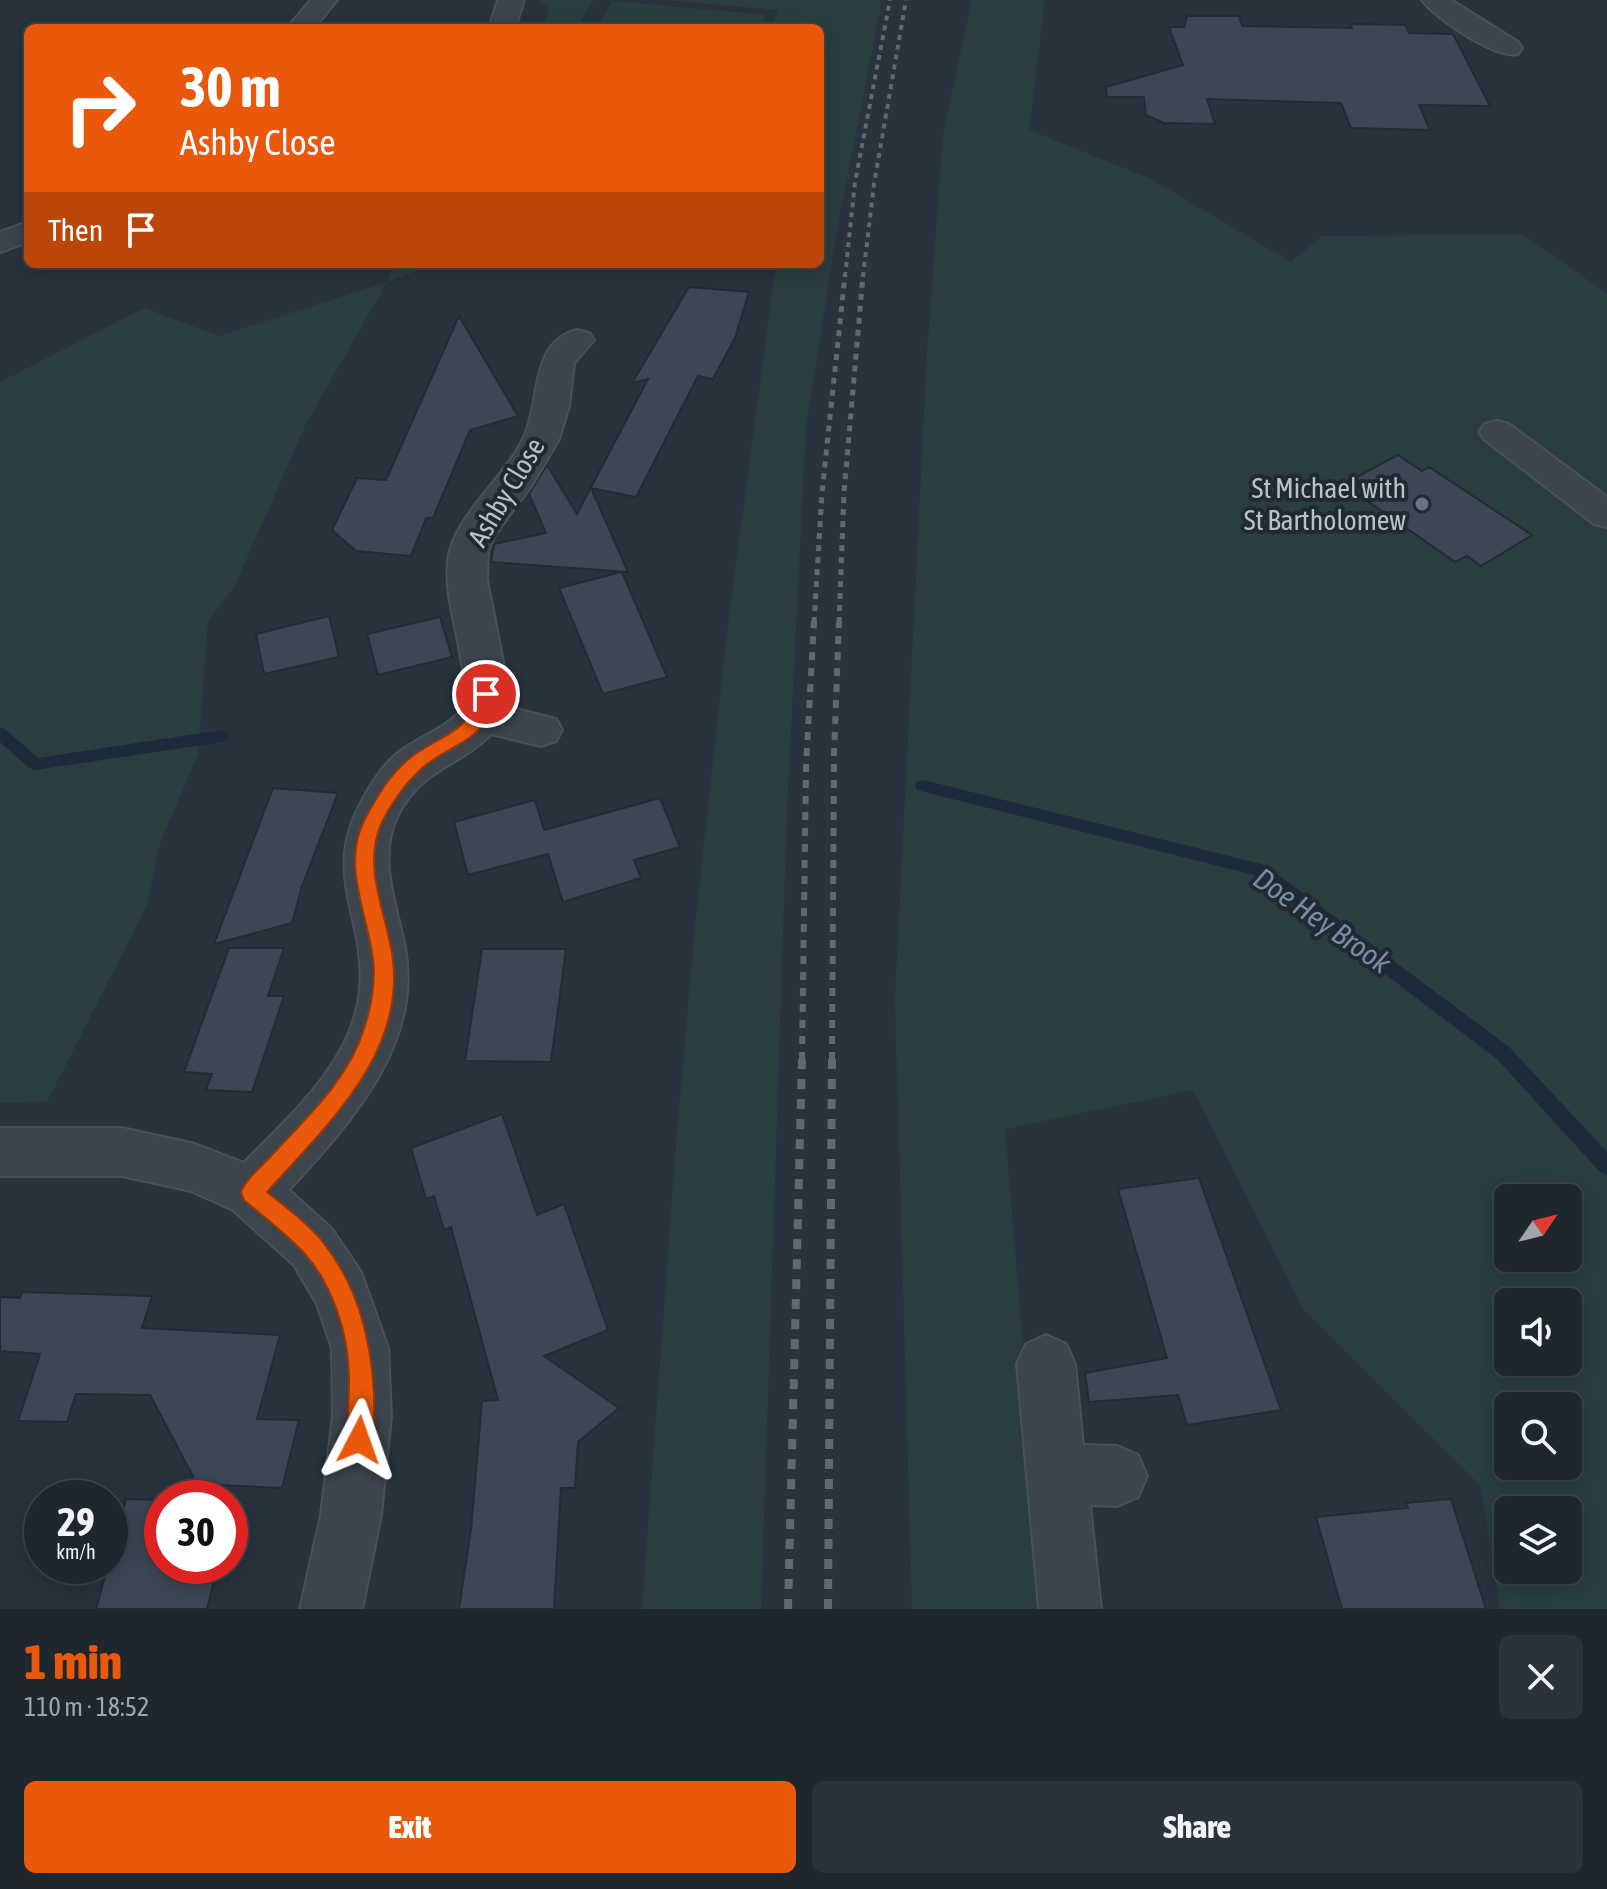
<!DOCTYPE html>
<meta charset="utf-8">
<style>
:root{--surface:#1e262e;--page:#2b323a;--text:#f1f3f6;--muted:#a1a5aa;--line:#3c434a;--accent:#ea580c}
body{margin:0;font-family:"Asap Condensed",sans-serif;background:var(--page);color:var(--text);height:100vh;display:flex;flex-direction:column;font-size:30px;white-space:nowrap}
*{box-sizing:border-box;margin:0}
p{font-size:26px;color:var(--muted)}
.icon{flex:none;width:44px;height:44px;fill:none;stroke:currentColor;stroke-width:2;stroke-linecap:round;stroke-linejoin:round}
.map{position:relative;height:1609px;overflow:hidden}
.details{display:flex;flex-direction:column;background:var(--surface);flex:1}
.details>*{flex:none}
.guide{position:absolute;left:24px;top:24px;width:800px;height:244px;border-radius:12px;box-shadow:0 4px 20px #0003,0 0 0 2px var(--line);background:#ea580c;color:#fff;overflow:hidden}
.needle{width:52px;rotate:55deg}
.fabs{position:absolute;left:1494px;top:1184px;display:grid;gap:16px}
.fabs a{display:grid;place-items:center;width:88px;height:88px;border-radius:12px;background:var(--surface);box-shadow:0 4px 20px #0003,0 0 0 2px var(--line);font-size:40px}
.speed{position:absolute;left:24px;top:1480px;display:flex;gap:16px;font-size:40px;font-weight:700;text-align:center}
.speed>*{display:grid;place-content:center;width:104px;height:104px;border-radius:50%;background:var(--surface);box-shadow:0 4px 20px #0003,0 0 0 2px var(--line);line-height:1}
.speed small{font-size:20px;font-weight:400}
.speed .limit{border:12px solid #d22;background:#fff;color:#111}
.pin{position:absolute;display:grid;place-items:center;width:68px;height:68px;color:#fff;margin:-34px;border:4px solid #fff;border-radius:50%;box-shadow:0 2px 8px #0007}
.me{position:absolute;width:88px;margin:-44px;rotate:4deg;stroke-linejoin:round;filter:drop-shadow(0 0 6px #0008)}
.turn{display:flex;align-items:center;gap:28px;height:168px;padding:0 24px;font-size:36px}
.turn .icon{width:104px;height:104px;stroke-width:2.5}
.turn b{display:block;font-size:56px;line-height:68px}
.then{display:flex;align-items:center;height:76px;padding:0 24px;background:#0003;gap:16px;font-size:30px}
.round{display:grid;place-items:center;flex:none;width:84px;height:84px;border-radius:12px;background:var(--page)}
.headline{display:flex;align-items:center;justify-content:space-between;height:136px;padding:0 24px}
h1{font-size:48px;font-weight:800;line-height:60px;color:var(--accent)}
.action{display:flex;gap:16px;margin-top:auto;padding:16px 24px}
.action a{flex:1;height:92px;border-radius:12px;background:var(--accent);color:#fff;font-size:32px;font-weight:800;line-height:92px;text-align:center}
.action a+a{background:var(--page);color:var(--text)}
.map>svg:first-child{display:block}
.green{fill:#2a3e3f;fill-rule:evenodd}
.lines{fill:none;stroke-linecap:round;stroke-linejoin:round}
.stream{fill:#1c2a3b;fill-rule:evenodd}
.building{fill:#3b4754;stroke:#232b35;stroke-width:2}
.minor-casing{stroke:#49505a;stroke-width:4}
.minor{fill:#3c444e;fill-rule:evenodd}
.rail-far3{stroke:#5f6974;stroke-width:4;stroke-dasharray:5 5;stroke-linecap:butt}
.rail-far2{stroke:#5f6974;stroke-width:5;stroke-dasharray:6 6;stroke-linecap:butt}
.rail-far1{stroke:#5f6974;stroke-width:6;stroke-dasharray:8 8;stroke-linecap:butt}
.rail{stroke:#5f6974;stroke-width:8;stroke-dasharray:10 10;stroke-linecap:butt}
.route{fill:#ea580c;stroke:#983908;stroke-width:2}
.worship-dot{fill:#6b7280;stroke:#212933;stroke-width:3}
.labels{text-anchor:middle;stroke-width:8;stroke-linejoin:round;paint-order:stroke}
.poi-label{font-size:28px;fill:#b9c0c9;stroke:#212933;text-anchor:end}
.street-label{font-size:28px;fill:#b9c0c9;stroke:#212933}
.water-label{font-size:30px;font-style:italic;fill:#768ca3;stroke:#212933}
</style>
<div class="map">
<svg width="1607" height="1609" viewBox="0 0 1607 1609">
<rect width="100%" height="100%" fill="#28333e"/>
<path class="green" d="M538,0h55l-16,28h-35l7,-20z
M665,0h217l-43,219 -33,206 -19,385 -26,799h-119l34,-464 19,-218 33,-302 48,-361h44v-236h-49l7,-18z
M972,0h73l-16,130 122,49 140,83 31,-26 199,-2 86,59v1316h-107l-19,-123 -178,-177 -110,-219 -188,39 40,480h-133l-17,-609 32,-647 16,-217zM1508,1198h60v60h-60zM1508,1302h60v60h-60zM1508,1406h60v60h-60zM1508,1510h60v60h-60z
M613,1l153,14 -5,13h-166z
M394,264h60l-35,6 -32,12 -80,140 -72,163 -27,37 -10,132 -39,92 -12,59 -100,197 -47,1v-721l144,-74 76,28 167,-54z"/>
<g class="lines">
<path class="stream" d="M0,727l5,2 33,29 184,-28 8,6 -8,6 -187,28 -6,-2 -29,-26z
M923,780l342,85 244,182 98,105v23l-7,-3 -103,-113 -243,-184 -337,-85 -2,-4 2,-4z"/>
</g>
<path class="building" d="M1187,16h52l3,10 110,2 -1,-4 54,1 4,8 44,1 37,72 -71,-1 11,25 -79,-2 -10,-25 -134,-4 8,25 -51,-1 -18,-8 -2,-18h-37l-1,-10 77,-22 -14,-38h15z
M689,287l60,5 -14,46 -22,41 -15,-3 -62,121 -45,-9 37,84 -137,-10 3,-18 52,-11 -17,-39 18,-29 30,49 71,-135 -16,4z
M459,316l59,100 -48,14 -37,88h-7l-15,38 -55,-5 -24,-21 25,-52 29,2z
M1398,455l24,16 7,-4 103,68 -51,31 -14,-10 -12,6 -112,-78z
M622,572l45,105 -64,17 -44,-106z
M329,616l10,41 -75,17 -8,-40z
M440,617l12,40 -74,18 -11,-41z
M273,788l65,5 -36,93 -10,37 -78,21z
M660,798l20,49 -46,13 7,18 -78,24 -15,-48 -80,21 -14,-53 81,-22 9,30z
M229,948h55l-16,48h16l-32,96 -46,-2 6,-16 -28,-2z
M482,949h84l-15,113 -86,-1z
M502,1114l35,101 27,-11 44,126 -64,26 75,52 -41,34 -3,46h-14l-7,121h-95l12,-80 11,-128 16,-1 -47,-173 -7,3 -10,-34 -8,3 -15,-51z
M1199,1178l82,232 -94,15 -9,-30 -89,7 -4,-29 82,-15 -49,-169z
M22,1292l130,4 -10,32 138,7 -23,84 42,1 -17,68 -85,-4 -47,-89 -74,-1 -9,28 -49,-1 22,-67 -40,-3v-54l20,1z
M126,1499l36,1v66h56l-11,43h-111z
M1451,1499l35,110h-144l-26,-92 92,-9 -2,-5z"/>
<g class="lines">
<g class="minor-casing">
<path id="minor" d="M311,0h26l-23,28h-27z
M498,0h26l-9,28h-26z
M1422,0h29l67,42 4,6 -4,6c-22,5 -82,-35 -96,-54z
M28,222v20l-28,10v-20z
M577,330l12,3 5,7 -20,23 -5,43 -10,33 -27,46 -36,48 -8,18 -1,29 16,82 1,44 52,13 6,11 -6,11 -15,5 -50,-12c-32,33 -71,35 -94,83 -20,43 0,88 8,131 18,97 -56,176 -116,242l43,39 29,43 27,76 3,68 -10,99 -19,94h-62l21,-94 12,-99 -1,-68 -15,-44 -23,-39 -61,-55 -42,-19 -69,-15h-122v-48h122l73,16 49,19c47,-49 110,-102 116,-174 6,-74 -40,-114 3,-190 10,-19 24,-40 42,-51 19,-13 41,-21 56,-37 11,-51 -18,-100 -13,-151 5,-43 57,-82 76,-123 17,-35 5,-95 53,-107z
M1497,421l12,3 98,73v30l-13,-3 -109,-84 -6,-8 6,-8z
M1046,1335l20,9 9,20 8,81 34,1 21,9 9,21 -9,21 -21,9 -27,-1 11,104h-62l-22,-245 9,-20z"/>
</g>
<use href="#minor" class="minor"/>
<path class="rail-far3" d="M845,277l10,-95 35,-182
M863,277l11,-93 32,-184"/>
<path class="rail-far2" d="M814,623l8,-130 23,-218
M839,623l5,-130 19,-218"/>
<path class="rail-far1" d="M802,1060l4,-294 8,-145
M832,1060l2,-306 5,-133"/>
<path class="rail" d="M788,1609l14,-551
M828,1609l4,-551"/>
</g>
<path class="route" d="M486,688l9,6c-10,51 -41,46 -74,75 -16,15 -29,33 -39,53 -20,43 3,88 10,131 16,99 -65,172 -125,239 18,15 40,30 55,49 36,45 49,97 52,154 0,18 1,37 -6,54l-9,4 -8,-4c-6,-14 -1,-56 -2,-74 -1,-42 -16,-89 -44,-121 -18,-20 -41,-37 -61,-54l-3,-8c6,-14 20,-25 31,-37 35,-38 76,-75 92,-126 8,-25 13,-51 8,-77 -7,-43 -29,-89 -8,-131 12,-23 25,-46 46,-63 28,-23 59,-23 67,-64z"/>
<circle class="worship-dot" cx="1422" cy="504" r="8"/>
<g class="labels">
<g class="poi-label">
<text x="1406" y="498">St Michael with<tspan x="1406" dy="32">St Bartholomew</tspan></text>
</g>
<g class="street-label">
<text transform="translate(506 492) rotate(-59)" y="10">Ashby Close</text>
</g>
<g class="water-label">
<text transform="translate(1322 921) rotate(35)" y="10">Doe Hey Brook</text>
</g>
</g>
</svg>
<div class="fabs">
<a><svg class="needle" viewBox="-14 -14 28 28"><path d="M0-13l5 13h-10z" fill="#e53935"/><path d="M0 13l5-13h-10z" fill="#a1a5aa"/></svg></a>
<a><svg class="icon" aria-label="sound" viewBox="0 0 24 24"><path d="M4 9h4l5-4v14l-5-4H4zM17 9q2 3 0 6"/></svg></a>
<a><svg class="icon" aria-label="search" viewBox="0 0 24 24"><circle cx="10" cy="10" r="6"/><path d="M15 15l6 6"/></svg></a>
<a><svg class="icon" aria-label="layers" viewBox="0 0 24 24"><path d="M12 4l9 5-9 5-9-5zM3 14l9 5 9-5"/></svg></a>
</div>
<div class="speed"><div>29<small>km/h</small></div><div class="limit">30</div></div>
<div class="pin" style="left:486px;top:694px;background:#d93025"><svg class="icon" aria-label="arrive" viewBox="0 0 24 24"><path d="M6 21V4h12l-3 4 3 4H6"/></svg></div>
<svg class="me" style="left:359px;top:1440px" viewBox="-20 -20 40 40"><path d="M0-17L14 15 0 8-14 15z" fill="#ea580c" stroke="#fff" stroke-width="4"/></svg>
<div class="guide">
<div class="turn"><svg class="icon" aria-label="right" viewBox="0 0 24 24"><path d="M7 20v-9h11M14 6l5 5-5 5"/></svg><div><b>30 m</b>Ashby Close</div></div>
<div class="then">Then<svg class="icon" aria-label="arrive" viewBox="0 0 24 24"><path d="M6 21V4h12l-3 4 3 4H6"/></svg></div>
</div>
</div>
<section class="details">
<div class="headline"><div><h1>1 min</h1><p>110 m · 18:52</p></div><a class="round"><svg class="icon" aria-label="close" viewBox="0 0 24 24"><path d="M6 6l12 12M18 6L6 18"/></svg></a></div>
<div class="action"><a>Exit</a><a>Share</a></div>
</section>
